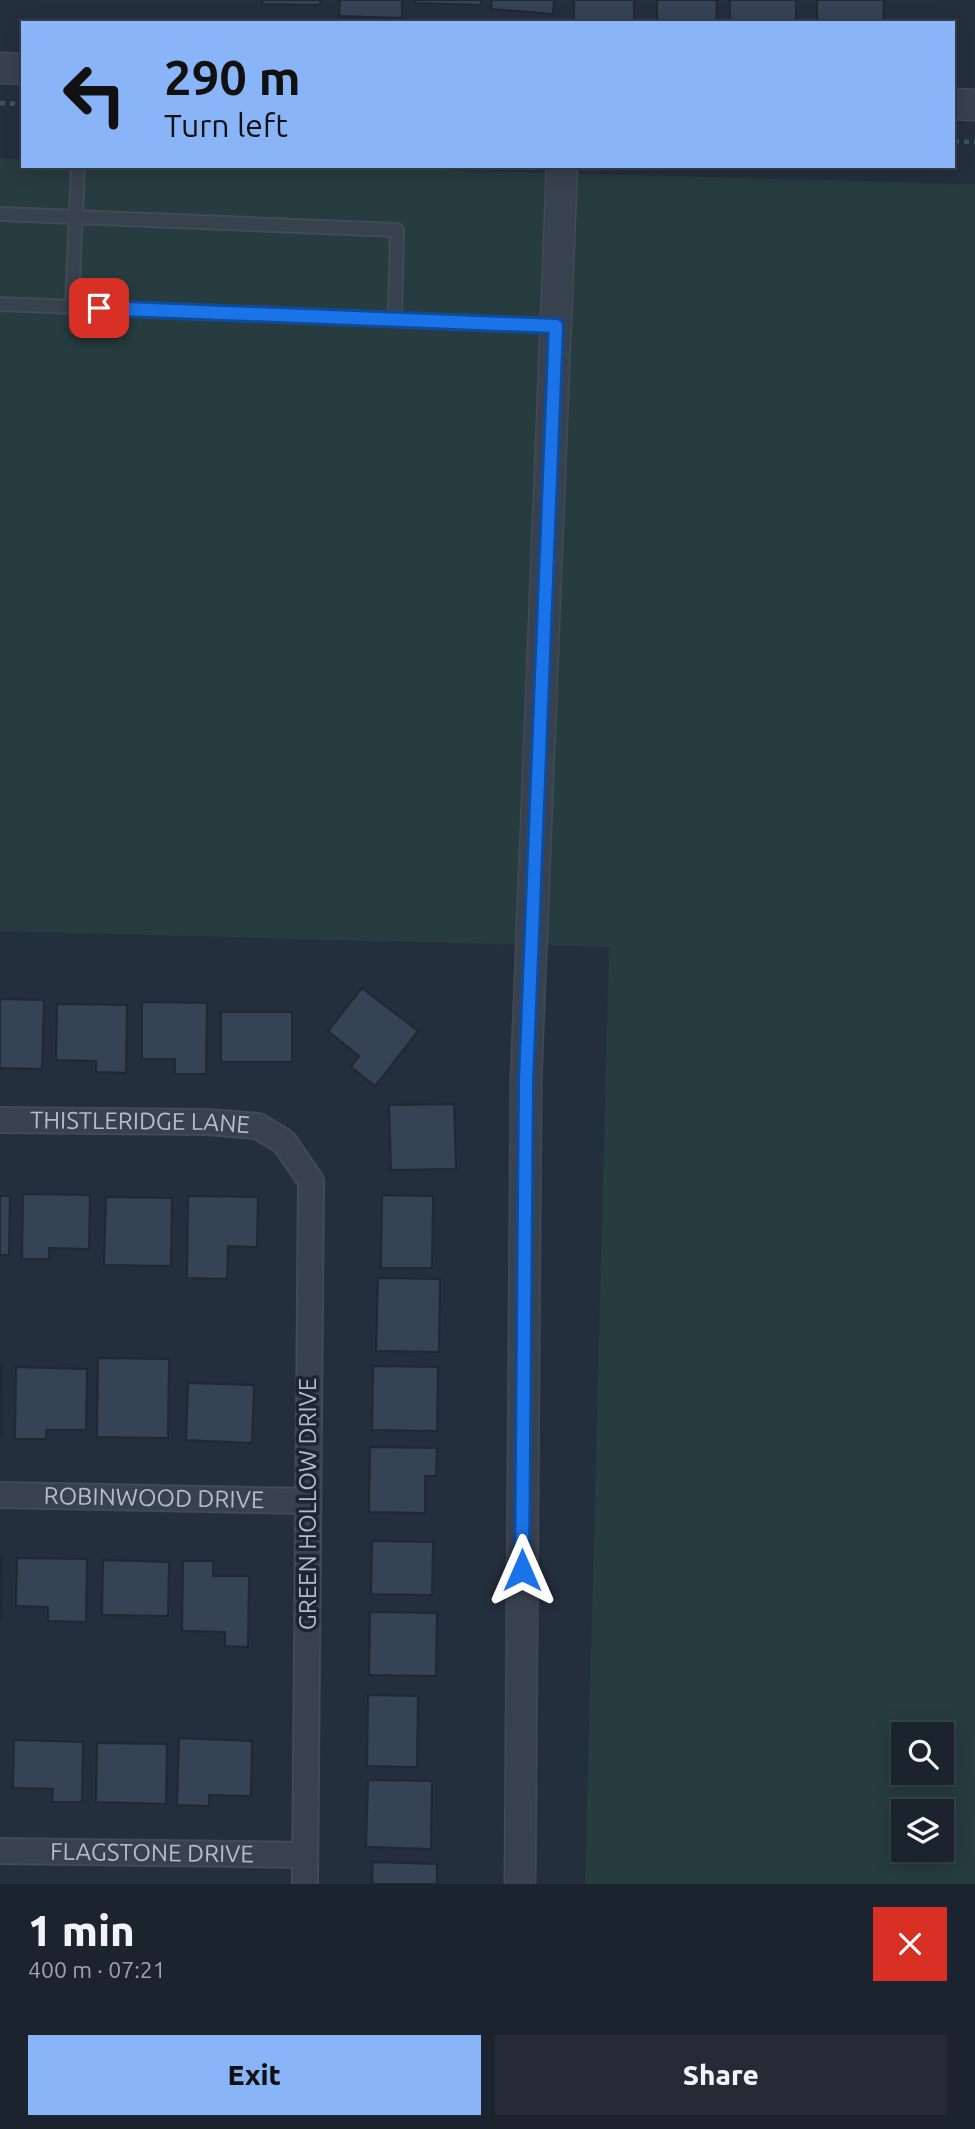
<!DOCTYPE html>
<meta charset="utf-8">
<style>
:root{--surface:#1b232e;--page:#242b36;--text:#f1f3f6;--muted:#a0a4aa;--line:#39404a;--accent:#8ab4f8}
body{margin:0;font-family:Ubuntu,sans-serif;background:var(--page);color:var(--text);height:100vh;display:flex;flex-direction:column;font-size:26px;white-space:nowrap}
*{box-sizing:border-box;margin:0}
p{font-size:23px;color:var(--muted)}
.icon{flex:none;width:38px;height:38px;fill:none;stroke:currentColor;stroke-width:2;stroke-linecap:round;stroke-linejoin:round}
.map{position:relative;height:1884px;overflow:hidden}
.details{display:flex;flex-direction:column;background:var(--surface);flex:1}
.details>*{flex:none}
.hud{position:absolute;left:21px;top:21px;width:934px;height:147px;border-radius:0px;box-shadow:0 4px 18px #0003,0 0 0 2px var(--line);background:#8ab4f8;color:#111;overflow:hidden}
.controls{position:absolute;left:891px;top:1722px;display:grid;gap:14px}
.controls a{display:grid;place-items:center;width:63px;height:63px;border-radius:0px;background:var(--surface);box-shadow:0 4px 18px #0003,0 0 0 2px var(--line);font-size:35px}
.pin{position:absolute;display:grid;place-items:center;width:60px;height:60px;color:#fff;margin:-30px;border-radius:14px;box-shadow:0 4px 10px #0006}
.me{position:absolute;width:77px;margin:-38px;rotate:0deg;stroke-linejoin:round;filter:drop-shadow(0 0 5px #0008)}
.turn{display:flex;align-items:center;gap:24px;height:147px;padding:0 28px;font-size:32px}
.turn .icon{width:91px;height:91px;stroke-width:2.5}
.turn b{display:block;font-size:49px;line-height:60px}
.round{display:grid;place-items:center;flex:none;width:74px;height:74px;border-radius:0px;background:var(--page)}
.summary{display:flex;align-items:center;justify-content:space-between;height:119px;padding:0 28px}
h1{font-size:42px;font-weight:800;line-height:52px}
.action{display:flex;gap:14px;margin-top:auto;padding:14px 28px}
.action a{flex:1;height:80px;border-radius:0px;background:var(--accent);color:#111;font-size:28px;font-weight:800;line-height:80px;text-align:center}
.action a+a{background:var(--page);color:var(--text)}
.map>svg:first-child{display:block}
.green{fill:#263c3f;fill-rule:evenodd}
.building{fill:#364354;stroke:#1f2835;stroke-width:2}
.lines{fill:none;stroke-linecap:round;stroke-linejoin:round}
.service-casing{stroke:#414a57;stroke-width:16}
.minor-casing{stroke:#414a57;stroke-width:28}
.tertiary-casing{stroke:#414a57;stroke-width:33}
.path{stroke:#3f5557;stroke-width:4.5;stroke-dasharray:5 5;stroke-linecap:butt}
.service{stroke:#38414e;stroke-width:12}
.minor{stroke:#38414e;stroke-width:24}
.tertiary{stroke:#38414e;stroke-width:30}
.route-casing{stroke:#114b97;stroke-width:18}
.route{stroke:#1a73e8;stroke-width:12}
.labels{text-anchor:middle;stroke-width:7;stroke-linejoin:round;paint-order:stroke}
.street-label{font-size:24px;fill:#b4bcc9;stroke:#1d2633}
</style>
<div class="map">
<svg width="975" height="1884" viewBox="0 0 975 1884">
<rect width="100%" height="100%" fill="#242f3e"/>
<path class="green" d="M0,159h23v7h266l686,18v1700h-390l24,-937 -609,-16zM903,1734h39v39h-39zM903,1811h39v39h-39z"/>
<path class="building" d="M263,0h57v5l-58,-1z
M340,0h62v18l-63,-2z
M415,0h66v5l-66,-2z
M492,0h62l-1,14 -62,-5z
M574,0h60v23h-60z
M657,0h60l-1,23 -59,-1z
M730,0h66v23h-66z
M817,0h67l-1,23h-66z
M362,988l56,43 -43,55 -24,-19 8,-11 -31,-25z
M0,999l44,1 -2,69 -42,-1z
M142,1002l65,1 -1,71h-31v-15h-33z
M57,1004l70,1 -1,68 -30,-1v-11l-40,-1z
M221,1012h71v50h-71z
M454,1104l2,65 -65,1 -2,-65z
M23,1194l67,1 -1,54 -40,-1v11h-27z
M382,1195l51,1 -1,72h-51z
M0,1196h10l-1,59h-9z
M188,1196l70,1 -1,50 -29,-1 -1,33 -40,-1z
M106,1197l66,1 -1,68 -67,-1z
M378,1278l62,1 -1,73 -63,-1z
M98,1358l71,1 -1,79 -71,-1z
M0,1366h2l-1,69h-1z
M373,1366l65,1 -1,64 -65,-1z
M16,1367l71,2 -1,61h-40v9h-31z
M188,1383l66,2 -2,58 -66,-3z
M370,1447l67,1 -1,28h-11v37l-56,-1z
M372,1541l61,1 -1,53 -61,-1z
M0,1556h2l-1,64h-1z
M17,1558l70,1 -1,63 -38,-1v-14l-32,-1z
M103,1560l66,2 -1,54 -66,-1z
M183,1561h30v15h36l-1,71 -23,-1v-14l-43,-1z
M370,1612l67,1 -1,63 -67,-1z
M368,1695l50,1 -1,71 -50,-1z
M179,1738l73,3 -1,55 -42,-1v11l-32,-1z
M14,1740l69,2 -1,60h-30l1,-13 -40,-1z
M97,1743l70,1 -1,60 -70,-2z
M368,1780l64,1 -1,68 -65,-2z
M373,1862l64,2v20h-65z"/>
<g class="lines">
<g class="service-casing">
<path id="service" d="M0,214l397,16 -2,89
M0,304l555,22
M72,307l6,-141"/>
</g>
<g class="minor-casing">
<g id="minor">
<path id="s1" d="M0,1120l207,2 51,4 26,16 27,39 -6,703"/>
<path id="s2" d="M0,1495l308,6"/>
<path id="s3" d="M0,1851l305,4"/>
</g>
</g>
<g class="tertiary-casing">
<path id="tertiary" d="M0,68l23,1
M954,104l21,1
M520,1884l6,-803 36,-915"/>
</g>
<path class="path" d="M0,103l23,1
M954,141l21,1"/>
<use href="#service" class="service"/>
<use href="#minor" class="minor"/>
<use href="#tertiary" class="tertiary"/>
</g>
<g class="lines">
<g class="route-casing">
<path id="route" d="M99,308l457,18 -30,755 -4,489"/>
</g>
<use href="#route" class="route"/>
</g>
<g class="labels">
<g class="street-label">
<text dy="8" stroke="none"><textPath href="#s1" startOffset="140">THISTLERIDGE LANE</textPath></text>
<text dy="8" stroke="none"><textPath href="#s2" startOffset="154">ROBINWOOD DRIVE</textPath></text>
<text transform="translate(308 1504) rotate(-90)" y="8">GREEN HOLLOW DRIVE</text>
<text dy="8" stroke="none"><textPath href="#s3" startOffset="152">FLAGSTONE DRIVE</textPath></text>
</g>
</g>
</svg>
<div class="controls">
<a><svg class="icon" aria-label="search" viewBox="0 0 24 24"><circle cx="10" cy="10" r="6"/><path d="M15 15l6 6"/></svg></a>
<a><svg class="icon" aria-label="layers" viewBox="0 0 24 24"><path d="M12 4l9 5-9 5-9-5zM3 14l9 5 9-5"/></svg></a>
</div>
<div class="pin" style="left:99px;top:308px;background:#d93025"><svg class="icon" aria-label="arrive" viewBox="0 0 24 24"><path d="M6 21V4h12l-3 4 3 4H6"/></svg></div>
<svg class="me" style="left:522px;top:1570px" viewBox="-20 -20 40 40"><path d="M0-17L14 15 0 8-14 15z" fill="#1a73e8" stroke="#fff" stroke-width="4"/></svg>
<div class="hud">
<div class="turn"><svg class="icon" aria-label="left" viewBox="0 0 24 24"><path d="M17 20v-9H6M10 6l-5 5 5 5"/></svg><div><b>290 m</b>Turn left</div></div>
</div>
</div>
<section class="details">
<div class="summary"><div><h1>1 min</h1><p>400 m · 07:21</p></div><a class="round" style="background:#d93025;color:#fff"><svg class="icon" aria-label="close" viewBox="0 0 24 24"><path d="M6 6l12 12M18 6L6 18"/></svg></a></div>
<div class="action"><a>Exit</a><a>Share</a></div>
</section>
